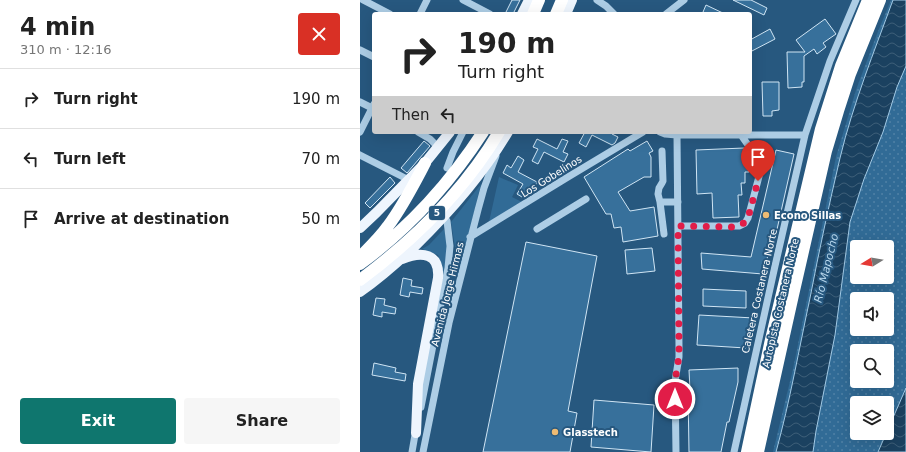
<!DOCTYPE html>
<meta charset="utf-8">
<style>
:root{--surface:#fff;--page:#f6f6f6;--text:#222;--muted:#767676;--line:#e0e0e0;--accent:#0f766e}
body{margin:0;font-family:"DejaVu Sans",sans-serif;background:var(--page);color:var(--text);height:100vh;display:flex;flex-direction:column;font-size:15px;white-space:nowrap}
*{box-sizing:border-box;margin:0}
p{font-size:13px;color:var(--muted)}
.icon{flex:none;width:22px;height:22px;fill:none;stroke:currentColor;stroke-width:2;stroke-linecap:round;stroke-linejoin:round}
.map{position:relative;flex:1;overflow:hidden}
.side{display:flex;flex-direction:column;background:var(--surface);width:360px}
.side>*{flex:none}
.guide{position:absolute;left:12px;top:12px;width:380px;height:122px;border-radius:4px;box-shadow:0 4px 16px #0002;background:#fff;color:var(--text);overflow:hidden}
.needle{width:26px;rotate:259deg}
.buttons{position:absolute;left:490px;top:240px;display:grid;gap:8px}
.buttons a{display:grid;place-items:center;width:44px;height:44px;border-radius:4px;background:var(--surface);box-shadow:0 4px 16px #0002;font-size:20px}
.pin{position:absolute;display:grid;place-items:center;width:34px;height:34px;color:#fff;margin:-41px -17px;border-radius:50% 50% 50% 0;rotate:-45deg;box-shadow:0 0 4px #0007}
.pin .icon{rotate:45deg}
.me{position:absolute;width:44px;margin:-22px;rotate:0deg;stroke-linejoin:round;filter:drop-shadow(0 0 3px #0008)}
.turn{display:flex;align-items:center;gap:14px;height:84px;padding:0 20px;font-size:18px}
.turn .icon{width:52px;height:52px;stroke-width:2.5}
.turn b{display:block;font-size:28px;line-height:34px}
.then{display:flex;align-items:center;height:38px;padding:0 20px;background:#0003;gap:8px;font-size:15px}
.round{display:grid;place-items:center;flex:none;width:42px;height:42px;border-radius:4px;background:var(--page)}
.overview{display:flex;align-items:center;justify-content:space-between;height:68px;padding:0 20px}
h1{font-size:24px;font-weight:700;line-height:30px}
.primary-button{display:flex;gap:8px;margin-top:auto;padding:8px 20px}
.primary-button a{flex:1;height:46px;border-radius:4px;background:var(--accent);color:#fff;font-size:16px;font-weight:700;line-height:46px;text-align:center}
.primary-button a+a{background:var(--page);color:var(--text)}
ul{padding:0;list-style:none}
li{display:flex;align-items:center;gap:12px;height:60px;padding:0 20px;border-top:1px solid var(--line)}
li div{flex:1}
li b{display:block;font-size:15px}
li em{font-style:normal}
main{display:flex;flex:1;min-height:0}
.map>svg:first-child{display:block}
.green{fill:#316b96}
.park{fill:url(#park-dots);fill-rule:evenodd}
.water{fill:url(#water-waves);stroke:#a2cae6}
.building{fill:#37709b;stroke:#d0e5f4}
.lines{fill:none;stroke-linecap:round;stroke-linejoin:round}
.minor{stroke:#adcde5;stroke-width:7}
.major{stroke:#eef5fd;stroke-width:10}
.highway{stroke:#fff;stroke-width:12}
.route{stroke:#e11d48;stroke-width:7;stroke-dasharray:0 12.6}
.poi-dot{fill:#eebb73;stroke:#27587f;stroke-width:1.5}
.labels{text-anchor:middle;stroke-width:4;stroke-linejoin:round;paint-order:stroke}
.shield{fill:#27587f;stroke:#becdd9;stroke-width:1}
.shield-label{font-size:9px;font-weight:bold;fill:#fff}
.street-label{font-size:10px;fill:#fff;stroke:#27587f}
.poi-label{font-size:10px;font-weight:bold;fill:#fff;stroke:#27587f;text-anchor:start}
.water-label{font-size:11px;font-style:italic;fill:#b8d7ed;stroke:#27587f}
</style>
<main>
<section class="side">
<div class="overview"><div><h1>4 min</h1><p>310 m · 12:16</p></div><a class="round" style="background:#d93025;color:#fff"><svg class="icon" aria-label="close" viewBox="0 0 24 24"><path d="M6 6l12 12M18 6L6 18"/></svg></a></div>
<ul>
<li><svg class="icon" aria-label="right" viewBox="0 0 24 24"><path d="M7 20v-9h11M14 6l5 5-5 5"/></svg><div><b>Turn right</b></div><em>190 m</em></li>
<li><svg class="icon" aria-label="left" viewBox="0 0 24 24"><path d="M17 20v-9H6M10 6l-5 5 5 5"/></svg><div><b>Turn left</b></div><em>70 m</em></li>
<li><svg class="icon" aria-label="arrive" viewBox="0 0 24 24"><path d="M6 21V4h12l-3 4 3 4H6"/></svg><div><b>Arrive at destination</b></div><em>50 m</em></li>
</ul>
<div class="primary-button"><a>Exit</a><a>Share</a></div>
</section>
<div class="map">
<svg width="546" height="452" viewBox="0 0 546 452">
<defs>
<pattern id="park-dots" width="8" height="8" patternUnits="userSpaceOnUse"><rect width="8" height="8" fill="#316b96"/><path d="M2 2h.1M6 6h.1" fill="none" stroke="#5081a6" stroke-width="1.8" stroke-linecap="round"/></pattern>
<pattern id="water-waves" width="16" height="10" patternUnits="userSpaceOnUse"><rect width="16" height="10" fill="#1b4160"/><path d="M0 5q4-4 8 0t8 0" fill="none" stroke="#3d5e78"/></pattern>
</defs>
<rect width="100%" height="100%" fill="#27587f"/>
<path class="green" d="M139,177l19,8 -6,12 10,5 -33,20z
M121,184l-24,98 -1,-29 -5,-31z
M84,229c5,15 2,30 0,46l-6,-20 -16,-6 7,-4z"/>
<path class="park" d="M531,0h15v452h-133l20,-83 43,-212 20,-67 21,-56zM497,247h30v30h-30zM497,299h30v30h-30zM497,351h30v30h-30zM497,403h30v30h-30z"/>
<path class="water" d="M533,0h13v66l-9,21 -14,45 -19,47 -14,43 -15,113 -19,96 -3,21h-37c14,-51 23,-103 34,-154 9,-47 19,-93 30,-140 13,-54 34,-106 53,-158z
M546,388v64h-28z"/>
<path class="building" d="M152,0h8l-7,14h-8z
M373,0h18l16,8 -3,7z
M346,5l19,9h-18l-4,-2z
M465,19l11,15 -13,9 3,4 -9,7 -3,-5 -10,7v26h-2v5l-14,1 -1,-36h18l-9,-12z
M410,29l5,10 -25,13v-12z
M402,82h17v28l-7,1v5h-9z
M225,132h28l-1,2 6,3 -3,6 -3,2 -20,-10 -6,12 -7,-4z
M177,139l20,10 5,-10 6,2 -5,11 5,2 -4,8 -20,-10 -6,12 -6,-3 6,-12 -5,-2z
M64,141l6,5 -23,27 -6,-5z
M287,141l6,10 -4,2 2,4v20h-7l-26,15 12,19 24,-4 4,29 -35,6 -2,-15 -7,1 -3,-14h-5l-22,-37 44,-28 2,2z
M384,148v11h5v13h-4v11h-4l1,12h-4l1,22 -26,1 -1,-25 -15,1 -1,-44z
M416,150l18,4 -23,102 -3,-1 -5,19 -61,-5 -1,-16 50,4z
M158,156l6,4 -6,12 19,10 -4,8 -5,-3 -6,10 -5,-3 6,-10 -20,-11 4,-8 4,3z
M30,177l5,6 -25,25 -5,-5z
M166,242l71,14 -29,155 9,2 -7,39h-87z
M292,248l3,23 -28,3 -2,-24z
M43,278l9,2 -1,6 12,2 -1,6 -12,-2 -1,5 -9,-2z
M343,289l43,2v17l-43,-2z
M16,298l9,1 -1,6 12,3 -1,6 -13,-2v5l-9,-2z
M339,315l55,3 -8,30 -49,-3z
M14,363l22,5 -1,4 11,2 -1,7 -33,-6z
M378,368v14l-9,40h-2l-6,30h-32l-1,-61 2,-1 -1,-20z
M234,400l60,5 -3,47 -60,-5z"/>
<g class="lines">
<path class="minor" d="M3,0l27,14
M103,0l27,14
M237,0l9,6 8,8
M60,14l7,-14
M306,14l18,-14
M0,50l14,7
M0,102l14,7
M0,132l14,-28
M58,132l12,7 8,8
M300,132l5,2 12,1h128
M302,151l1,30 -1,2 -3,5 -1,6 2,8 4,32
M0,155l49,25
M87,168l6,-16 10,-20
M300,202h18
M318,226h61l6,-3 3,-5 13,-49 -1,-7 -19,-27
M177,229l49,-30
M110,237l98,-60 75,-45
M61,407l27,-139 2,-22 -3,-25
M52,452l4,-23
M63,452l26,-129 29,-113 6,-22 12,-32
M316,452l-1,-71 4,-24v-10l-2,-212
M374,452l41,-186 30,-131 25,-74 26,-61"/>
<path class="major" d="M162,14l7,-14
M206,14l6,-14
M0,228l17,-16 48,-49 25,-31
M42,259c20,-8 38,-6 36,19l-20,106 -2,49
M0,292c20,-14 38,-30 56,-47 35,-34 67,-71 92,-113"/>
<path class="highway" d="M173,14l6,-14
M196,14l6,-14
M3,254c9,-9 18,-18 25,-28 15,-20 26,-42 37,-63
M0,264c49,-36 90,-81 123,-132
M0,280c55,-41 104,-89 139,-148
M387,452l23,-108 51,-215 20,-63 27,-66
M398,452l35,-157 33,-144 12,-40 12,-37 30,-74"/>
</g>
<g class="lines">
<path class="route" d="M315,399v-18l4,-25v-9l-1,-121 54,1c8,-1 12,-3 16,-9l10,-37"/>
</g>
<g class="poi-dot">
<circle cx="406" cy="215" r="4"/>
<circle cx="195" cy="432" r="4"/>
</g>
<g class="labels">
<rect class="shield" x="69" y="206" width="16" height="14" rx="3"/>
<g class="shield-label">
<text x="77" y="216">5</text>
</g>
<g class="street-label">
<text transform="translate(191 176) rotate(-32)" y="4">Los Gobelinos</text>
<text transform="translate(399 291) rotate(-77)" y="4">Caletera Costanera Norte</text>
<text transform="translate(87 294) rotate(-76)" y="4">Avenida Jorge Hirmas</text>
<text transform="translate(420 303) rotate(-77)" y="4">Autopista Costanera Norte</text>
</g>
<g class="poi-label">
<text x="414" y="219">Econo Sillas</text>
<text x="203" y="436">Glasstech</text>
</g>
<g class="water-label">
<text transform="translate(466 268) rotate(-76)" y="4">Río Mapocho</text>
</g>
</g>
</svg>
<div class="buttons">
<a><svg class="needle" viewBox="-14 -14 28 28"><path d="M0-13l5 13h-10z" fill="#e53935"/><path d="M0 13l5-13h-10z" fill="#767676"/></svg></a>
<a><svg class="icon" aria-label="sound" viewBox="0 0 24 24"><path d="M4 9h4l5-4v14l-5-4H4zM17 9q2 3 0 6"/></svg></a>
<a><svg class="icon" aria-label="search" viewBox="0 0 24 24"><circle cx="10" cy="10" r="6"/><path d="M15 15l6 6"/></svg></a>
<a><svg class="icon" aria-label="layers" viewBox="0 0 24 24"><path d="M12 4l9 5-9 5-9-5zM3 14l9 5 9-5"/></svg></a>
</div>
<div class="pin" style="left:398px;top:181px;background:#d93025"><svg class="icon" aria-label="arrive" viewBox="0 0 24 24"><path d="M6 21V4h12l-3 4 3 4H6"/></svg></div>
<svg class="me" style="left:315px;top:399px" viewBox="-20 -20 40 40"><circle r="17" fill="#e11d48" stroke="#fff" stroke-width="3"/><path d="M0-11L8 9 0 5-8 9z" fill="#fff"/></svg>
<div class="guide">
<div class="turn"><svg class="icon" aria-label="right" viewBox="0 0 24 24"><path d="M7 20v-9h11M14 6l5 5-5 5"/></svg><div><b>190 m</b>Turn right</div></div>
<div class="then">Then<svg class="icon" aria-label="left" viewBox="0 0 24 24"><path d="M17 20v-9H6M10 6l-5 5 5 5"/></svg></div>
</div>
</div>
</main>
